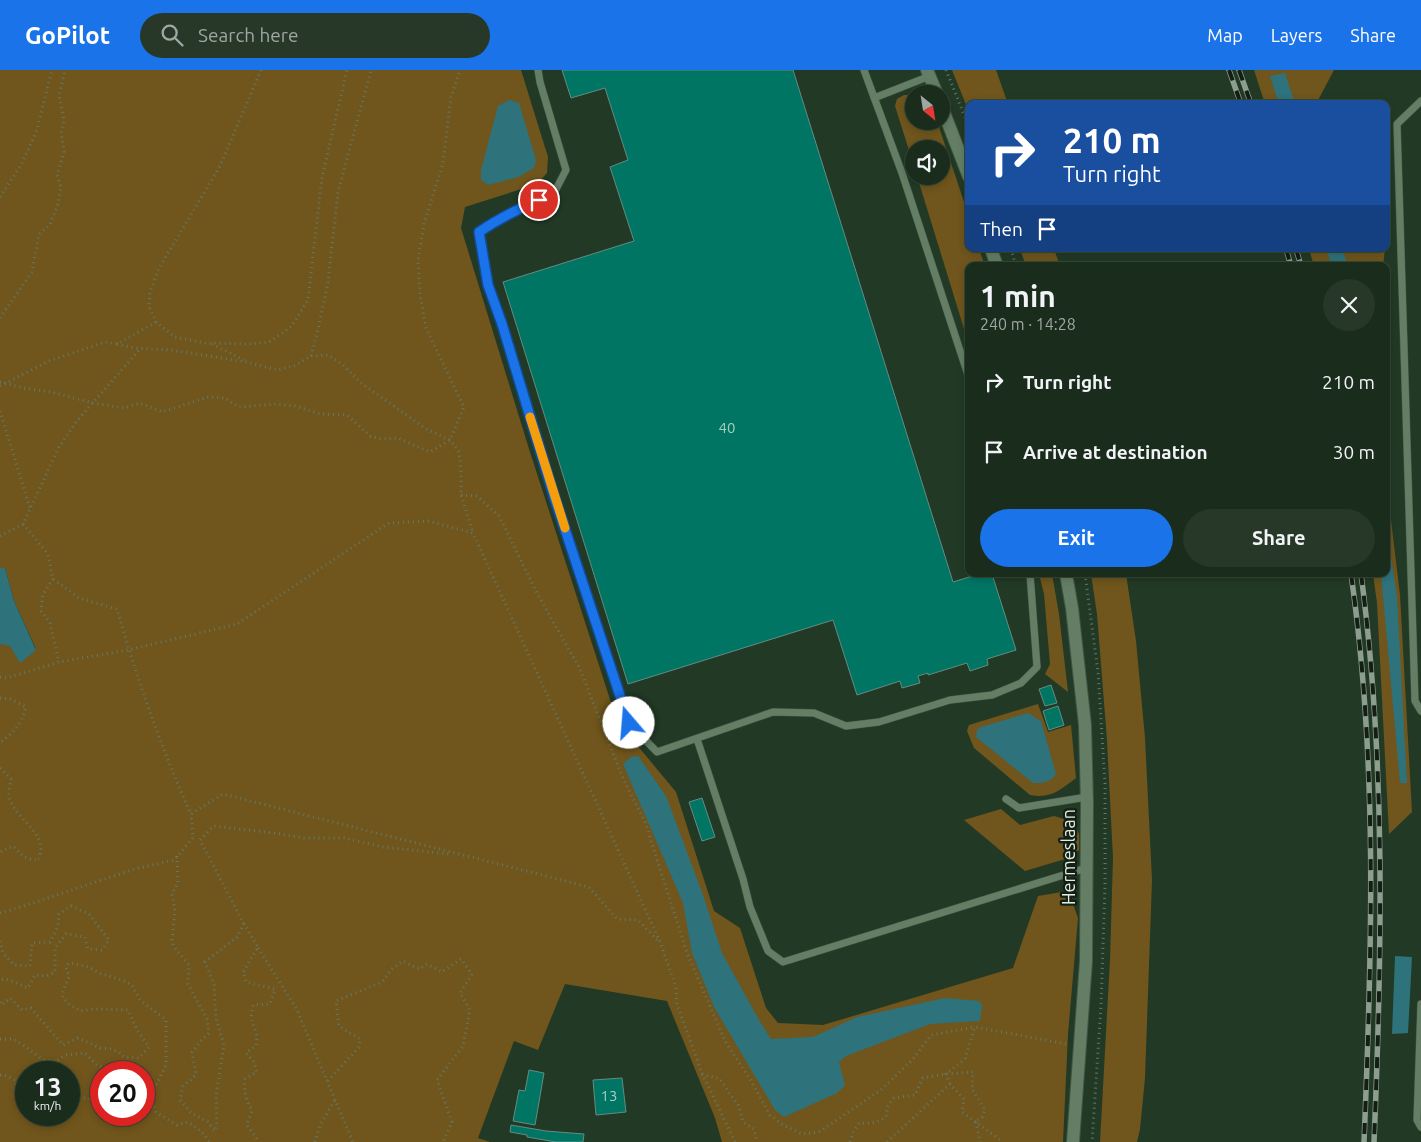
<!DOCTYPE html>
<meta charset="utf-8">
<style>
:root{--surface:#1a2c1c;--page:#273829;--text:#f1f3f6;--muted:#9fa7a3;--line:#38483b;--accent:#1a73e8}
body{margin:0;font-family:Ubuntu,sans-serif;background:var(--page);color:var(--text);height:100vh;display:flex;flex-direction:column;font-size:19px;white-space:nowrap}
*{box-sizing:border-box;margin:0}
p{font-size:16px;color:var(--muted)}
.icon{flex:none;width:28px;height:28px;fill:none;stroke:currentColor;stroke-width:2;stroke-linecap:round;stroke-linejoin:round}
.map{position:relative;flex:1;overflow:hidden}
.side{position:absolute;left:965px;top:192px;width:425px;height:315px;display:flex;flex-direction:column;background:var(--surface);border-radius:10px;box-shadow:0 2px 8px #0003,0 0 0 1px var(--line)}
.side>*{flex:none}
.top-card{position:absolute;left:965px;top:30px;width:425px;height:152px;border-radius:10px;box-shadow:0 2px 8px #0003,0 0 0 1px var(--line);background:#1a4fa0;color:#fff;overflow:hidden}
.needle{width:32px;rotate:150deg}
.controls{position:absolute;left:905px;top:15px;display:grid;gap:10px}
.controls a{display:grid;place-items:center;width:45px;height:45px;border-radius:50%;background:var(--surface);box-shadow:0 2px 8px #0003,0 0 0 1px var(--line);font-size:25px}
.speed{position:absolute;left:15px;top:991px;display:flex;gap:10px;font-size:25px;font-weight:700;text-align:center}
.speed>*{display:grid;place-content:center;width:65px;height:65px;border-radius:50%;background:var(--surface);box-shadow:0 2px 8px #0003,0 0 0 1px var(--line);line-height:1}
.speed small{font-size:12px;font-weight:400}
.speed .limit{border:8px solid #d22;background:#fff;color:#111}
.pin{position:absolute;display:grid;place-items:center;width:42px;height:42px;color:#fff;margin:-21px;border:2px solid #fff;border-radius:50%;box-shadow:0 1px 5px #0007}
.me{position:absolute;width:55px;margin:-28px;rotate:342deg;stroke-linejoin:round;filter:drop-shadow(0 0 4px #0008)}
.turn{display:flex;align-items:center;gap:18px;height:105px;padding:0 15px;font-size:22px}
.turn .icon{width:65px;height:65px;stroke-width:2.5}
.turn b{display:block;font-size:35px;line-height:42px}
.then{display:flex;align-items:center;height:48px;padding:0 15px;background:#0003;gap:10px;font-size:19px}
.round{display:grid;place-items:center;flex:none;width:52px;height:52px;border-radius:26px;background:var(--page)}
.overview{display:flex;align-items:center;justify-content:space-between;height:85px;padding:0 15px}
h1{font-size:30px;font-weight:600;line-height:38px}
.primary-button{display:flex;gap:10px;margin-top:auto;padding:10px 15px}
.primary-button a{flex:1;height:58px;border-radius:30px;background:var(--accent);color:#fff;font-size:20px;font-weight:600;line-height:58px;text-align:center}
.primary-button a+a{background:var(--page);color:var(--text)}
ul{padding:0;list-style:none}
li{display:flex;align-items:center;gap:15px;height:70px;padding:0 15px}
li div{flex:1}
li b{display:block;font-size:19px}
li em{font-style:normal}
header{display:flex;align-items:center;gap:30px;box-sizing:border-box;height:70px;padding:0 25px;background:var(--accent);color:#fff}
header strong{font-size:24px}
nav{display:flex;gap:28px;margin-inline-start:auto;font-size:18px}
.search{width:350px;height:45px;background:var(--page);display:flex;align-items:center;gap:12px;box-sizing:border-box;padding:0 18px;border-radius:28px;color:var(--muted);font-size:19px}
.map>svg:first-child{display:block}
.green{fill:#70561c;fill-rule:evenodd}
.water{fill:#2e727c}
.building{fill:#007564;stroke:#638c82}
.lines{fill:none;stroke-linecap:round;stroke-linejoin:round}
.service-casing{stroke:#415644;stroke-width:8}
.tertiary-casing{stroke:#415644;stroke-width:14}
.path{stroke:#647866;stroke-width:3;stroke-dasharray:1 4;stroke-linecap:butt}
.service{stroke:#647e65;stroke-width:7}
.tertiary{stroke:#647e65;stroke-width:12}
.rail-casing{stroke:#8c9e8d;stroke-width:5.5}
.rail{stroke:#141e15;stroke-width:4;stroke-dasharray:11;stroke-linecap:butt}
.route-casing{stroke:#114b97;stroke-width:12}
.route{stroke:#1a73e8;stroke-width:9}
.slow{stroke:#f59e0b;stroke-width:9}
.labels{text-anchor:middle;stroke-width:4.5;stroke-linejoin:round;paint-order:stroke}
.number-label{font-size:15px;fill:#a7cfc0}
.street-label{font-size:18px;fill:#dfeddf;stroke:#141e15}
</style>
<header>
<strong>GoPilot</strong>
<div class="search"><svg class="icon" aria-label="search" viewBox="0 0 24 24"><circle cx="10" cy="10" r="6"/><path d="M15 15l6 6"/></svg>Search here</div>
<nav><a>Map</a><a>Layers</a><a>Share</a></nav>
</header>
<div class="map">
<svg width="1421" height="1072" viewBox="0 0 1421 1072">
<rect width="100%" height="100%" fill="#223a25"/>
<path class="green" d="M0,0h521l27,87 -1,16 -10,11 -72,23 -4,21 68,221 88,272 59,71 38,119 26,17 26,80 12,15 45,2 190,-57 25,-72 24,-4 10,9 6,17 -10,116 -5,108h-341l-7,-24 -48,-117 -102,-17 -27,66 -24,-9 -36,97 12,4h-490v-498l36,5 -22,-48 -9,-33h-5zM26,1002h43v43h-43zM101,1002h43v43h-43z
M952,0h44l12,34h-39v8z
M1254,0h80l-18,34h-51z
M904,25h10v26h23l32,96v32h10l6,17h-16v79l-52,-169h24v-27h-27v17l-19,-60 2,-7z
M1020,179h34l6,17h-34z
M1309,179h76l-2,17h-69z
M1386,408l14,117 12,217 -23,22 -12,-231 -4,-29h13z
M1039,504h13l7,40 9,78 -23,-18 5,-10 -6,-70z
M1091,504h35l10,67 9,97 7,142 -7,198 -5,51 -3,13h-37l10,-182 3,-102 -6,-118 -10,-126z
M1038,634l10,28 23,-7 5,53c-16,12 -25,21 -46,17l-56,-47 -7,-17 2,-6z
M1001,739l19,16 34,-9 19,6 6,12v16l-14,9 -40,12 -61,-51z"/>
<path class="water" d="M1285,3l10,31h-16l-9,-28z
M509,30l10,3 17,57 -2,8 -16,9 -30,8 -7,-5v-10l17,-64z
M1326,179h16l6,17h-16z
M1386,454l11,73 10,186h-7l-19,-209h5z
M0,498h5l9,33 22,49 -16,13 -10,-17 -10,-2z
M1028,643l13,8 15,53c-7,9 -12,9 -23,9l-57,-46 1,-7 4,-3z
M638,686l28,40 37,99 19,58 37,67 12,19 42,-2 44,-20 88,-19 34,3 3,4 -2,16 -50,3 -84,32 -7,6 6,23 -8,8 -53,24 -9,-7 -61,-103 -22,-54 -9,-50 -60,-139 8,-7z
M1395,886l17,1 -4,76 -16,1z"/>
<path class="building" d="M562,0h231l160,512 26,-8h13l24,76 -29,9 1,6 -18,6 -3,-8 -39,12v-2l-10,3 2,7 -18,5 -2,-7 -43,14 -24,-75 -205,64 -125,-402 131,-41 -24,-74 18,-7 -23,-72 -34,10z
M1051,615l6,18 -12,3 -6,-17z
M1058,636l6,19 -15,5 -6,-19z
M702,728l13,39 -13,4 -13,-39z
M529,1000l15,3 -9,52 -22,-4 6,-31 6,1z
M622,1008l4,34 -30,3 -3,-35z
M511,1055l35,6 38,3 -1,8h-27l-29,-5v-2l-17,-3z"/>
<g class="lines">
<g class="service-casing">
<path id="service" d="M538,0l2,12 26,88 -13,25c-26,10 -51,21 -74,37l9,53 14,39 52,172 75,227 28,29 116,-40 41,1 32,13 33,-4 71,-22 42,-5 29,-12 16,-16 -7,-93
M864,0l38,103 67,205
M874,28l56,-22
M1421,31l-24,23 18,577 6,10
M697,669l46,140 7,28 18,44 15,11 303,-94
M1006,729l13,9 68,-11
M1421,934l-4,116 4,7"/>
</g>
<g class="tertiary-casing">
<path id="tertiary" d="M927,0l10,24
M941,35l28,72
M991,179l6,17
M1066,504l6,34 13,117 2,78 -1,158 -13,181"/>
</g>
<path class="path" d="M261,0l-41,96 -61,102 -9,24 -1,15 7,15 19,15 30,6 45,1 19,-2 22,-15 17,-27 14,-123 25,-107
M946,0l23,57
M0,127l21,-32 15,-32 16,-63
M1011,179l5,17
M0,248l32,-46 7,-38 11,-9 8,-21 3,-17 -4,-12 7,-23 -3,-19 3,-13 -5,-24 6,-26
M117,274l17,4 37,2 76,12 30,8 17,-4 17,-10 17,-1 14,9 18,18 66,47 24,11 9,12 2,17v26l12,37
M212,274l32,16
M311,286l8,-31 9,-43 10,-90 33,-122
M0,312l23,6 28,4 42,11 31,5 16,-5 22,9 46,-15 17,1 14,9 37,-3 19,2 26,8 26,1 23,21 12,3 16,-1 32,14 20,-12 14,-33 -38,-79 -6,-34 -2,-35 6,-35 19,-61 8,-66 9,-27
M0,316l49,-25 56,-19 12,2 39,-22
M0,341l30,97
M461,425l16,1 22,20 39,79 42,74 42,107 23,46 42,131 38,88 26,40 19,34 13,10 19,9 17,-2 62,-42 32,-31 18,-24 44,-8
M23,454l25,30 5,25 26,19 38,11c20,70 44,139 74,205l32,-20 366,93 28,32 21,1 21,22
M0,466l23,-12 36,-77 17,-25 64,-73
M1085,504l13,98 7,111v102l-4,121 -9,136
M53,509l-10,15 -2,17 9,12 9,39
M0,607l7,1 52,-16 69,-12 109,-26 152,-101 39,-2 45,12 188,411 15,44 1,17 25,68 33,69
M0,628l10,1 16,8c-6,19 -11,24 -26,36
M0,698l11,11c-1,5 -2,11 -2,16 3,21 31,32 32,54 0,3 -2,8 -2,11 -14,0 -17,-5 -26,-14l-11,5 -2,2
M177,786l1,27 -6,11 3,17 -3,29 2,7 15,18 -1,19 19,35 2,14 -8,8 -9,11 4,22 -4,5 -9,7 -3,14 11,13 17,9 7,9 2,-7 -1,-28 8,-51 -8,-27 -2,-34 -9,-22 32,-25 7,-13 14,23 -15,25 3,10 29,7 -5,15 -17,1 -2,13 6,17 -1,11 -10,7 8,9 3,10 -12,7c-2,11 1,22 7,31l-5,15c3,5 10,12 11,17
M0,843l21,-6 114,-38 39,-9 19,-22 -2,-24
M244,854l-44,-84 14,-14 60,7 30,5h40l39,9 67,7
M0,871l3,12 11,12 16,1 2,-23 18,-1 8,-16 1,-12 12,-8 18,8 20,26 -7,10 -14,-1 -3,-12 -19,-3 -11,14v24l-8,4 -12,-1 -7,13 -22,-9 -6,1
M258,878l38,60 57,134
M0,932l2,3 8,-7 12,12 9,-2 32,37 15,-7 22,10 10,1 9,3 5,5 15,1 10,-11 -12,-17 -9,-20 -32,-1 -16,2 -11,-7 -6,-6 -1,-4 7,-17 -3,-10 3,-4 20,4 10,6 23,7 10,5 8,15 26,20v45l-16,33 6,14 21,13 11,-3 13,9 9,11
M0,969h13l13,8 17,13 12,2 10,-7 20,-2 13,13 21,5v1
M702,1004l18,5 11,17 7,8 5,18 11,7 3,13
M0,1005h4l11,5 2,7 9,4
M328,1011l31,-34 1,-8 -21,-13 -3,-25 46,-19 10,-13 11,-8 16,8 8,-5 15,8 19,-13 11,15 -12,19 10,17 -7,36 -26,34 15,42 -9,20
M950,1014l-4,-10 19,-15 10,-32 92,17
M69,1025l32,6
M976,1052l4,20
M315,1072l5,-17 15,-25
M850,1072l4,-11 5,-8c11,1 18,0 27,-6l1,-10 7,-9 21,-3 8,-17 23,-4 27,-2 -1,17 13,21 -3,7 -6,4
M887,1072l63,-58 14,15 -2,13 41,30"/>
<use href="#service" class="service"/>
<use href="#tertiary" class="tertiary"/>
<g class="rail-casing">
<path id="rail" d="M1229,0l12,34
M1239,0l12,34
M1286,179l5,17
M1296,179l5,17
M1351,504c27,188 21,378 13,568
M1361,504c25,188 21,379 13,568"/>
</g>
<use href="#rail" class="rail"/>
</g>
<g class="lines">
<g class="route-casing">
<path id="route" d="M539,130c-21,9 -41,19 -60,32l9,53 14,39 52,172 75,227"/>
</g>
<use href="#route" class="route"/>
<path class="slow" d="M530,347l35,111"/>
</g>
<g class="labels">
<g class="number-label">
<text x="727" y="363">40</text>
<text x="609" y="1031">13</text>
</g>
<g class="street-label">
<text transform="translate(1069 787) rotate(-90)" y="6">Hermeslaan</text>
</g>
</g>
</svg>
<div class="controls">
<a><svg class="needle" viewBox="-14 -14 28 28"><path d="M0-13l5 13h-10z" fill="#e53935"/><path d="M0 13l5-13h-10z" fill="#9fa7a3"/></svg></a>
<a><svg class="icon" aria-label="sound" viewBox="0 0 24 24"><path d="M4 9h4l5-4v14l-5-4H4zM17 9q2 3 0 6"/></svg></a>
</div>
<div class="speed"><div>13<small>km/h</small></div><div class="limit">20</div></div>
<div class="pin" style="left:539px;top:130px;background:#d93025"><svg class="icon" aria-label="arrive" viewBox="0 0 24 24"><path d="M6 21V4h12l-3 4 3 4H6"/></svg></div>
<svg class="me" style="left:629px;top:653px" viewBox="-20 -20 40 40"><circle r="19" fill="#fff"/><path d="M0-13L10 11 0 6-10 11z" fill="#1a73e8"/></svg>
<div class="top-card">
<div class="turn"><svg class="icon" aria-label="right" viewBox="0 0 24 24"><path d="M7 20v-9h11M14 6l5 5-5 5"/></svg><div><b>210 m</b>Turn right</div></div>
<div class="then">Then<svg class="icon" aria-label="arrive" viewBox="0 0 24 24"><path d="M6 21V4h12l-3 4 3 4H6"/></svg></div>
</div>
<section class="side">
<div class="overview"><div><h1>1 min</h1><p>240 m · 14:28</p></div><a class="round"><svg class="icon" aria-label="close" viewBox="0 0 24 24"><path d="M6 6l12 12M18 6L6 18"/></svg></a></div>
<ul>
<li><svg class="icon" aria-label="right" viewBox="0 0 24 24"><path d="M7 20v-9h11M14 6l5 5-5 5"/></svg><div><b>Turn right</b></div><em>210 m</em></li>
<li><svg class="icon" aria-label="arrive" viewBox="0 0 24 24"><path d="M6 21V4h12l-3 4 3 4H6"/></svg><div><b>Arrive at destination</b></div><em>30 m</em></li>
</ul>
<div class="primary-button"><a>Exit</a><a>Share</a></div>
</section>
</div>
